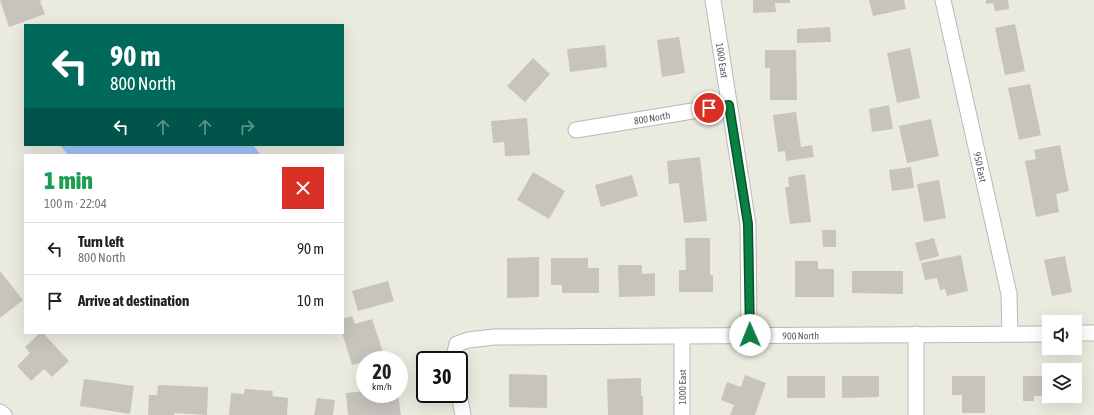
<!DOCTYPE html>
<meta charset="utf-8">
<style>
:root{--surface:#fff;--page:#f6f6f6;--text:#202124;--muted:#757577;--line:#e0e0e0}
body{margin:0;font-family:"Asap Condensed",sans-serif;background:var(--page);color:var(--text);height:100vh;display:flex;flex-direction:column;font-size:15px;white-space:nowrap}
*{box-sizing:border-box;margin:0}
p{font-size:13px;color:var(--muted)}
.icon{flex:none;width:22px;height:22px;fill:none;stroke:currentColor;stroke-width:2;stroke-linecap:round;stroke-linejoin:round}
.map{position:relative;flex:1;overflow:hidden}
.details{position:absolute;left:24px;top:154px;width:320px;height:180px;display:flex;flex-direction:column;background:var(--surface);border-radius:0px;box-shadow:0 4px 16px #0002}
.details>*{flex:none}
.top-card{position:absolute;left:24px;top:24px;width:320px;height:122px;border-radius:0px;box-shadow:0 4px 16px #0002;background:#00695c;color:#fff;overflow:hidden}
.fabs{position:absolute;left:1042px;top:315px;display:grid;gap:8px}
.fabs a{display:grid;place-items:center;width:40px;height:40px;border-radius:0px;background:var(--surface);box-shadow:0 4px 16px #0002;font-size:20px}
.speed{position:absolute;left:356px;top:351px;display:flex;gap:8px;font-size:20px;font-weight:700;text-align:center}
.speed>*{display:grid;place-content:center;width:52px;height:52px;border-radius:50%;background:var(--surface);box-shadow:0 4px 16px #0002;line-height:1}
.speed small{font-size:10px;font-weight:400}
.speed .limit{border:2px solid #111;border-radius:6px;background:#fff;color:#111}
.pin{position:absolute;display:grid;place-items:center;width:34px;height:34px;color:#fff;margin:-17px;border:2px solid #fff;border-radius:50%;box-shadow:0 1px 4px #0007}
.me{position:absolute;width:44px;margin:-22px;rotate:359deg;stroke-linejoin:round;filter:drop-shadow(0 0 3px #0008)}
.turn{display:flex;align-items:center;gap:14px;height:84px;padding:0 20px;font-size:18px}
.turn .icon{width:52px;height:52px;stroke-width:2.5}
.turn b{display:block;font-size:28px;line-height:34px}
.lanes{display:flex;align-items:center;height:38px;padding:0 20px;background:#0003;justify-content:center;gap:20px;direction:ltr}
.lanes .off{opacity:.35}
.round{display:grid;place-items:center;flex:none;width:42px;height:42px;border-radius:0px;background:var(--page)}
.summary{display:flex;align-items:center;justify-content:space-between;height:68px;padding:0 20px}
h1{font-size:24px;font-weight:800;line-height:30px;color:#1e9e55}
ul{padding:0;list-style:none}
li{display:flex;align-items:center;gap:12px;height:52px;padding:0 20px;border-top:1px solid var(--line)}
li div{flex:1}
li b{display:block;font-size:15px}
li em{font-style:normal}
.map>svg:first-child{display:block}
.water{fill:#9fc5fb}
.building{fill:#c6c4bd}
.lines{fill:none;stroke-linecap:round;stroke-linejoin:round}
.minor-casing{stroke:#b7b8be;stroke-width:17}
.minor{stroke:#fff;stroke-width:15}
.route-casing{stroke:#07532c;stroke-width:10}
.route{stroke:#0b8043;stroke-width:7}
.labels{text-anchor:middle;stroke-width:3.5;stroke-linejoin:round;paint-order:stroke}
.street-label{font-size:10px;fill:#585a60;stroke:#fff}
</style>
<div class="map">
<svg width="1094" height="415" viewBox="0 0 1094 415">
<rect width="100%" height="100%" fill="#ebeadf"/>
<path class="water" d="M60,145h193l8,10h-193z"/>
<path class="building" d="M0,0h43l-3,1 5,13 -36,13z
M753,0h37v3h-15l1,9 -23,1z
M869,0h35l2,9 -33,7z
M986,0h22l1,9 -14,2 -2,-8 -7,1z
M1015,24l10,47 -20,4 -10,-47z
M830,27l1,15 -34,1v-14z
M679,37l6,36 -23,4 -5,-37z
M605,45l2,22 -37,5 -3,-23z
M910,48l10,50 -23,5 -10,-50z
M765,50h31l1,50h-27v-32h-5z
M533,58l17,16 -25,28 -18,-16z
M1030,84l11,51 -22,5 -11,-52z
M889,105l4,24 -21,3 -3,-23z
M796,112l5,35 11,-2 2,12 -28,4 -1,-10 -7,1 -5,-37z
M527,118l3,37 -25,1 -1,-14 -11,1 -2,-22z
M931,119l8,37 -32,7 -8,-37z
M1060,145l9,46 -13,3 3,18 -23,5 -11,-56 11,-2 -2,-9z
M700,157l7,64 -23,2 -5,-40 -10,1 -2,-23z
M911,167l3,21 -22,3 -3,-21z
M533,172l32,19 -16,28 -32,-19z
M805,174l6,48 -21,2 -5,-37h4l-1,-10z
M632,175l6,21 -37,11 -6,-22z
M939,180l7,38 -22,4 -7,-38z
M822,230h14v17h-13z
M685,238h25v37h3v17h-34v-22h7z
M934,238l5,18 -19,5 -5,-18z
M961,255l7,36 -21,5 -2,-7 -5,1 -3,-12 -12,2 -4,-17z
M1065,256l7,36 -20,4 -8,-36z
M539,257v40l-32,1v-40z
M551,258h37v10h11v25h-37v-8h-11z
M795,261h23v8h16v28h-39z
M618,265h24v9l13,-1v23l-36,1z
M0,271l23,29 -23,18z
M852,271h51v23l-51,-1z
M388,281l6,20 -36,10 -6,-20z
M352,316l3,8 17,-5 12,36 -32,10 -10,-32 1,-14z
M40,333h3l26,28 -17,16 -8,-8 -13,12 -14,-15 13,-13 -5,-6z
M509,374l38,1v33l-38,-1z
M745,375l21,8 -11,32h-25l4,-10 -13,-5 6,-18 14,5z
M787,376h38v22h-38z
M842,376h37v21l-37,1z
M952,376h33v37h-23v-18h-10z
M1023,376h26v20h-15v5h-11z
M641,378v18h2v19h-35l-1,-36z
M84,379l50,7 -4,28 -50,-8z
M158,385l50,2 -1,28 -33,-2v2h-26l1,-20h8z
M245,389l28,2 -1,5 16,2 -1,17h-58l2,-22 13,1z
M365,391v3h33l3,21h-53l-2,-22z
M317,398l18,2 -2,15h-19z"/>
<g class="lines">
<g class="minor-casing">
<g id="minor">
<path id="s1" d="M713,0l35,224 1,111"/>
<path id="s2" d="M943,0l66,294 1,40"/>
<path id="s3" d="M576,130l153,-25"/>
<path d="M1075,333h19"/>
<path d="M682,336v79"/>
<path id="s4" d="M453,360l4,-16 11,-4 26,-3 555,-3"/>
<path d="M459,394l4,21"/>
<path d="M0,412l4,3"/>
<path d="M916,415v-81"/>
</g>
</g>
<use href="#minor" class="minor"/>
</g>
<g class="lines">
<g class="route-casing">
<path id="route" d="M709,108l20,-3 19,119 2,111"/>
</g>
<use href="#route" class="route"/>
</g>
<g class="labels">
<g class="street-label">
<text dy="4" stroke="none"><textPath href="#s1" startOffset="61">1000 East</textPath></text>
<text dy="4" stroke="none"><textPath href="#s3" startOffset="77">800 North</textPath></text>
<text dy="4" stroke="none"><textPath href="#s2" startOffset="171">950 East</textPath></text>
<text dy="4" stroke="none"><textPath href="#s4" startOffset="361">900 North</textPath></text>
<text transform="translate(682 387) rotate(-90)" y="4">1000 East</text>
</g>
</g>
</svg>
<div class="fabs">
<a><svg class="icon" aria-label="sound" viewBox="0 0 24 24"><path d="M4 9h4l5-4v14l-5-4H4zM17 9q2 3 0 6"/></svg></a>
<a><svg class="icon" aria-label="layers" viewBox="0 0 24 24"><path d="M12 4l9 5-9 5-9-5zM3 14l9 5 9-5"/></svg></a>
</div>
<div class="speed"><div>20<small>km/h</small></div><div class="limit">30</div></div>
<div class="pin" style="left:709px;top:108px;background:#d93025"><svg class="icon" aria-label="arrive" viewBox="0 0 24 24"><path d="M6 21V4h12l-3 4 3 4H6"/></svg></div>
<svg class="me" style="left:750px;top:335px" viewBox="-20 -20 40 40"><circle r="19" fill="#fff"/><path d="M0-13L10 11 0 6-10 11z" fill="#0b8043"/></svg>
<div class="top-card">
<div class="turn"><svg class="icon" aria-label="left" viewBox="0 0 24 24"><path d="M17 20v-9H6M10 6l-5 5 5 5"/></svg><div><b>90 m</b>800 North</div></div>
<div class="lanes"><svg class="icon" aria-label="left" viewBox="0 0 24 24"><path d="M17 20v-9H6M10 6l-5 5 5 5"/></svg><svg class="icon off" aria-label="ahead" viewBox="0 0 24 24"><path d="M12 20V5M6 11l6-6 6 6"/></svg><svg class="icon off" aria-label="ahead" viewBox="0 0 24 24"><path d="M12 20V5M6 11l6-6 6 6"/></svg><svg class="icon off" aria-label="right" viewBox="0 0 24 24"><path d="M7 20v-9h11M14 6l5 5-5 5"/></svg></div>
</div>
<section class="details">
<div class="summary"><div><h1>1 min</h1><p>100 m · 22:04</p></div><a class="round" style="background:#d93025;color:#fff"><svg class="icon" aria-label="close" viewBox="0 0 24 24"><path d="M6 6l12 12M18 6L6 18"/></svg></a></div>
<ul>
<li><svg class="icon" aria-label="left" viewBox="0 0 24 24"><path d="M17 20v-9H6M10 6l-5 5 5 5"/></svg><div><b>Turn left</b><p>800 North</p></div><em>90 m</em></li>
<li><svg class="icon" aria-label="arrive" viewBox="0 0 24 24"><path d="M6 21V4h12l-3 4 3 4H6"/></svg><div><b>Arrive at destination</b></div><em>10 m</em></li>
</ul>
</section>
</div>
